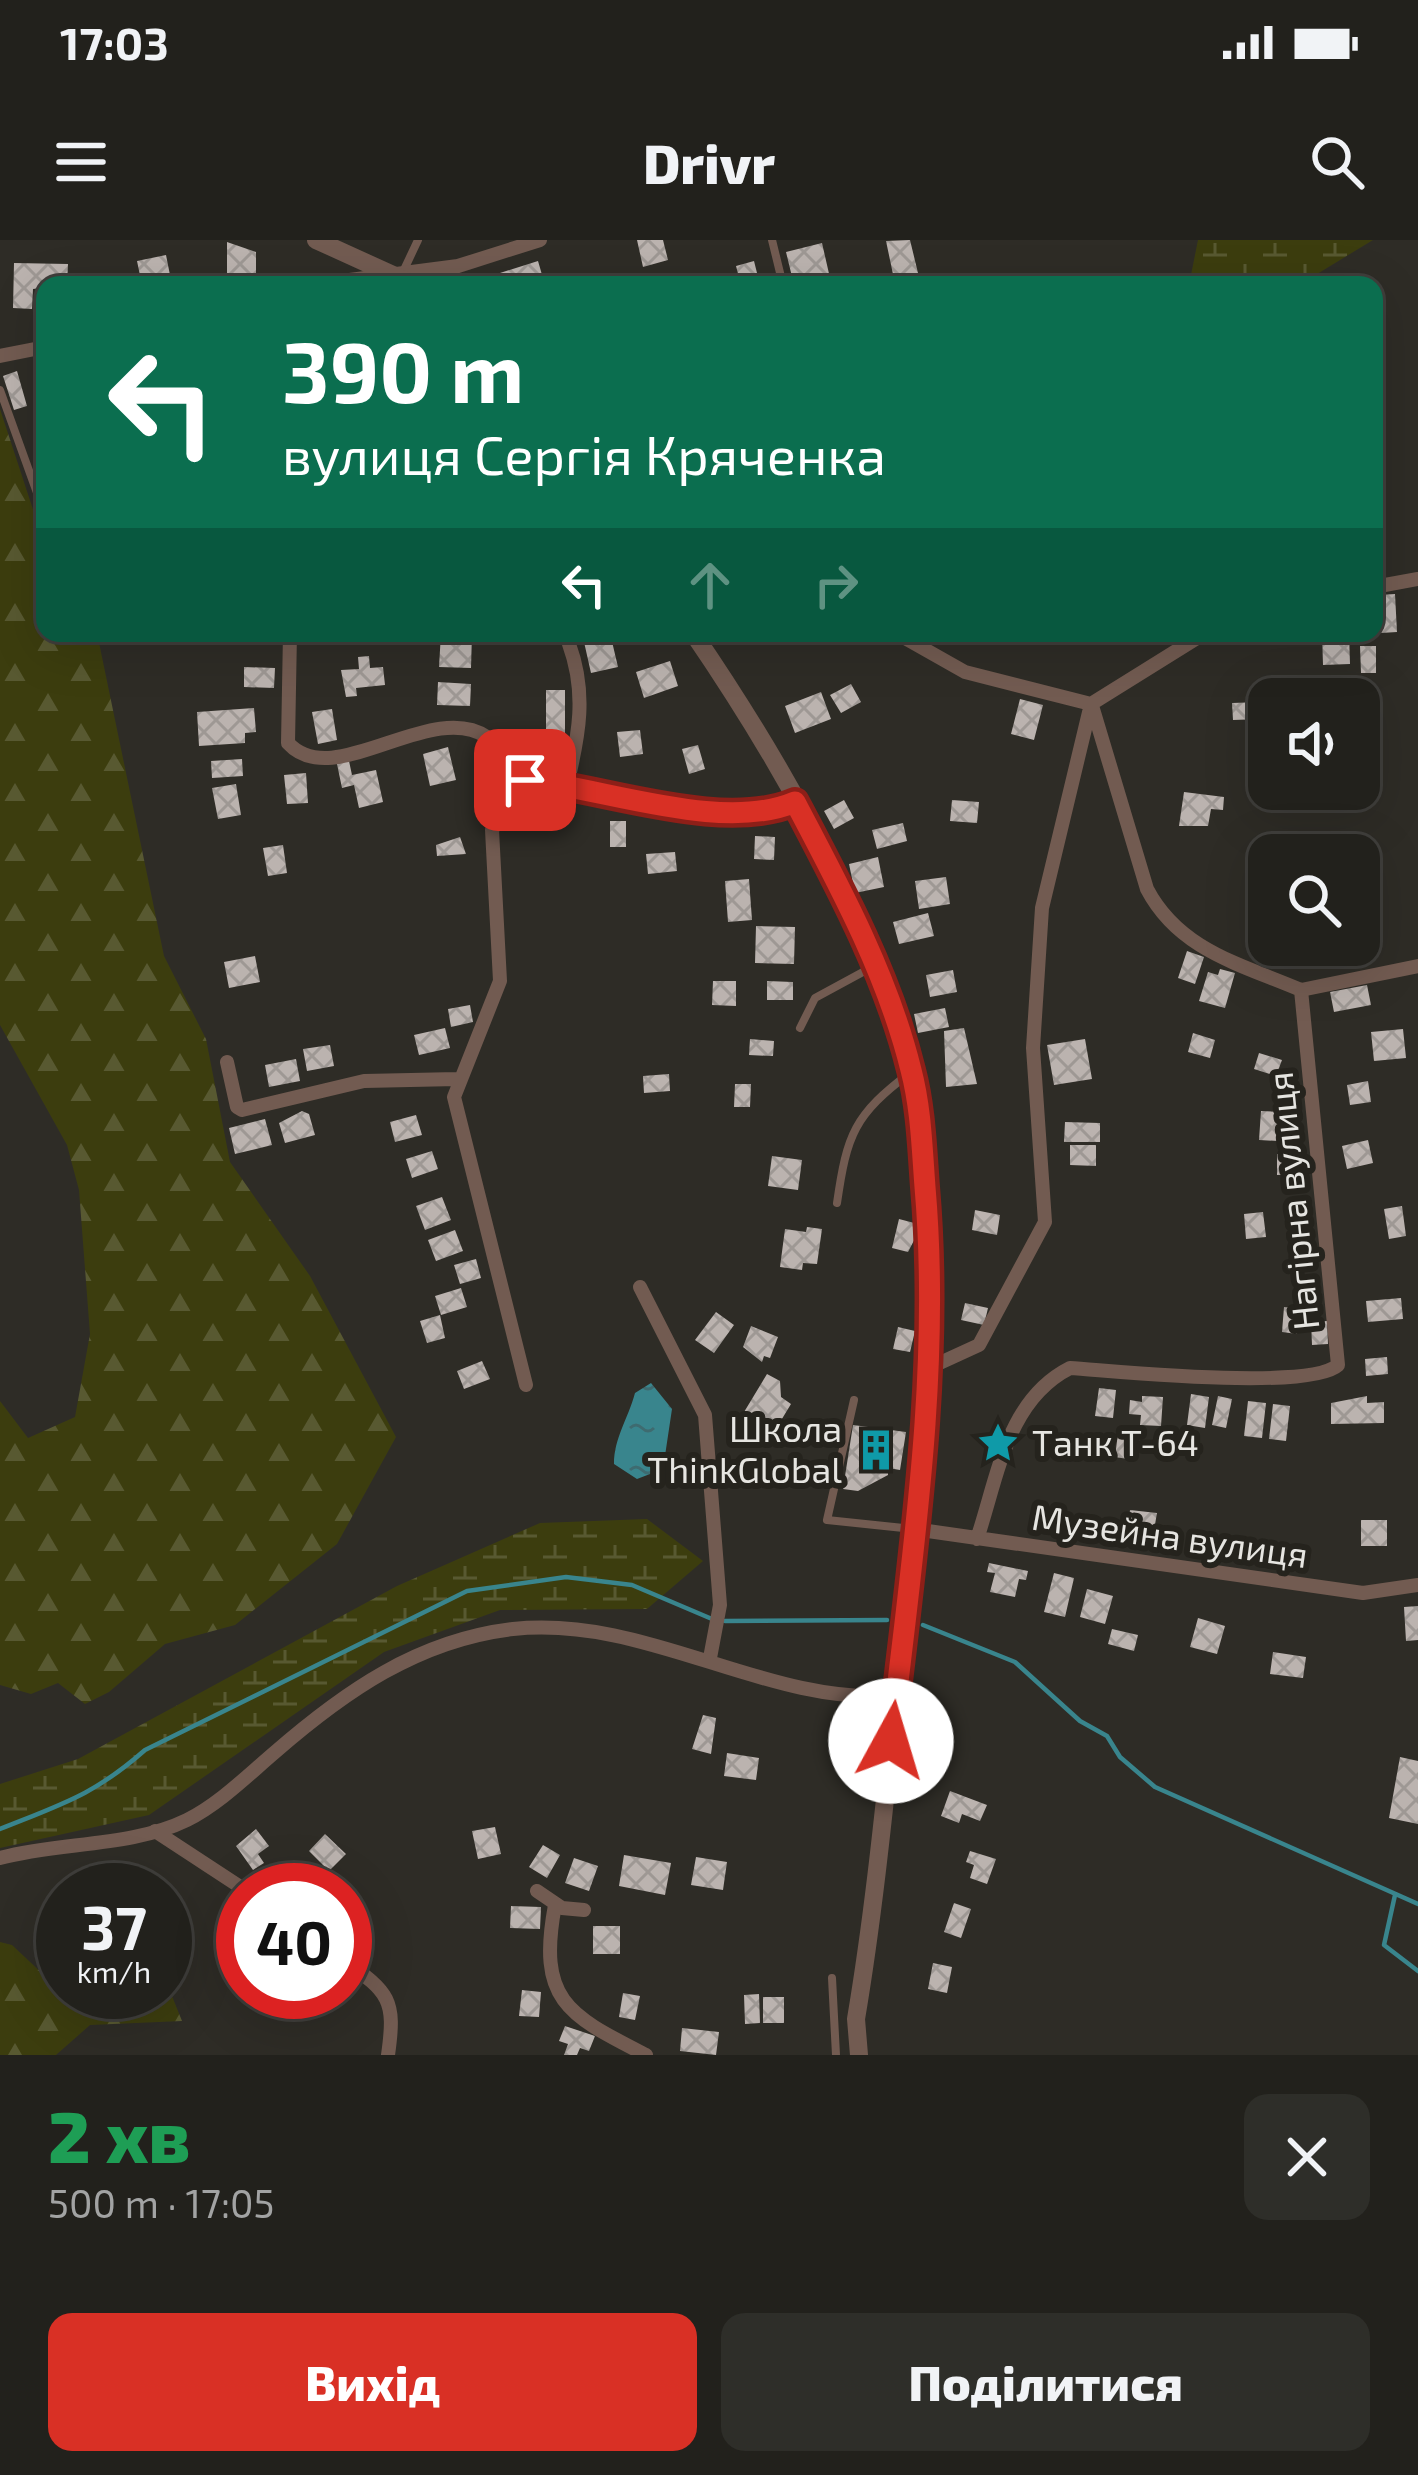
<!DOCTYPE html>
<html lang="uk">
<meta charset="utf-8">
<style>
:root{--surface:#22211c;--page:#2e2e29;--text:#f1f3f6;--muted:#a2a3a3;--line:#3f3e3b;--accent:#d93025}
body{margin:0;font-family:"Exo 2",sans-serif;background:var(--page);color:var(--text);height:100vh;display:flex;flex-direction:column;font-size:45px;white-space:nowrap}
*{box-sizing:border-box;margin:0}
p{font-size:39px;color:var(--muted)}
.icon{flex:none;width:66px;height:66px;fill:none;stroke:currentColor;stroke-width:2;stroke-linecap:round;stroke-linejoin:round}
.map{position:relative;height:1815px;overflow:hidden}
.panel{display:flex;flex-direction:column;background:var(--surface);flex:1}
.panel>*{flex:none}
.hud{position:absolute;left:36px;top:36px;width:1347px;height:366px;border-radius:24px;box-shadow:0 12px 48px #0002,0 0 0 3px var(--line);background:#0b6e4f;color:#fff;overflow:hidden}
.fabs{position:absolute;left:1248px;top:438px;display:grid;gap:24px}
.fabs a{display:grid;place-items:center;width:132px;height:132px;border-radius:24px;background:var(--surface);box-shadow:0 12px 48px #0002,0 0 0 3px var(--line);font-size:60px}
.speed{position:absolute;left:36px;top:1623px;display:flex;gap:24px;font-size:60px;font-weight:700;text-align:center}
.speed>*{display:grid;place-content:center;width:156px;height:156px;border-radius:50%;background:var(--surface);box-shadow:0 12px 48px #0002,0 0 0 3px var(--line);line-height:1}
.speed small{font-size:30px;font-weight:400}
.speed .limit{border:18px solid #d22;background:#fff;color:#111}
.pin{position:absolute;display:grid;place-items:center;width:102px;height:102px;color:#fff;margin:-51px;border-radius:24px;box-shadow:0 6px 18px #0006}
.me{position:absolute;width:132px;margin:-66px;rotate:6deg;stroke-linejoin:round;filter:drop-shadow(0 0 9px #0008)}
.turn{display:flex;align-items:center;gap:42px;height:252px;padding:0 48px;font-size:54px}
.turn .icon{width:156px;height:156px;stroke-width:2.5}
.turn b{display:block;font-size:84px;line-height:102px}
.lanes{display:flex;align-items:center;height:114px;padding:0 48px;background:#0003;justify-content:center;gap:60px;direction:ltr}
.lanes .off{opacity:.35}
.round{display:grid;place-items:center;flex:none;width:126px;height:126px;border-radius:24px;background:var(--page)}
.headline{display:flex;align-items:center;justify-content:space-between;height:204px;padding:0 48px}
h1{font-size:72px;font-weight:800;line-height:90px;color:#1e9e55}
.action{display:flex;gap:24px;margin-top:auto;padding:24px 48px}
.action a{flex:1;height:138px;border-radius:24px;background:var(--accent);color:#fff;font-size:48px;font-weight:800;line-height:138px;text-align:center}
.action a+a{background:var(--page);color:var(--text)}
.status{display:flex;justify-content:space-between;align-items:center;height:84px;padding:0 60px;background:var(--surface);direction:ltr}
.status svg{height:33px;fill:currentColor}
header{display:flex;justify-content:space-between;align-items:center;height:156px;padding:0 48px;background:var(--surface);font-size:54px;font-weight:800}
.map>svg:first-child{display:block}
.forest{fill:url(#forest-firs)}
.wetland{fill:url(#wetland-marsh)}
.water{fill:url(#water-ripples)}
.lines{fill:none;stroke-linecap:round;stroke-linejoin:round}
.stream{stroke:#39858d;stroke-width:4.5}
.building{fill:url(#building-cross-hatch)}
.service{stroke:#725b51;stroke-width:8}
.minor{stroke:#725b51;stroke-width:14}
.tertiary{stroke:#725b51;stroke-width:18}
.route-casing{stroke:#8d1f18;stroke-width:30}
.route{stroke:#d93025;stroke-width:21}
.labels{text-anchor:middle;stroke-width:12;stroke-linejoin:round;paint-order:stroke}
.street-label{font-size:36px;fill:#e6e5e1;stroke:#25231d}
.poi-label{font-size:36px;fill:#e6e5e1;stroke:#25231d;text-anchor:end}
</style>
<div class="status"><b>17:03</b><svg viewBox="0 0 49 12"><path d="M0 12V9h3v3zM5 12V6h3v6zM10 12V3h3v9zM15 12V0h3v12zM26 1h20v11H26zM47 4h2v5h-2z"/></svg></div>
<header><svg class="icon" aria-label="menu" viewBox="0 0 24 24"><path d="M4 6h16M4 12h16M4 18h16"/></svg>Drivr<svg class="icon" aria-label="search" viewBox="0 0 24 24"><circle cx="10" cy="10" r="6"/><path d="M15 15l6 6"/></svg></header>
<div class="map">
<svg width="1418" height="1815" viewBox="0 0 1418 1815">
<defs>
<pattern id="forest-firs" width="22" height="20" patternUnits="userSpaceOnUse" patternTransform="scale(3)"><rect width="22" height="20" fill="#3c3d0e"/><path d="M5 1l3.5 6h-7zM16 11l3.5 6h-7z" fill="#585931"/></pattern>
<pattern id="wetland-marsh" width="20" height="14" patternUnits="userSpaceOnUse" patternTransform="scale(3)"><rect width="20" height="14" fill="#3c3d0e"/><path d="M1 5h8M5 5V1M11 12h8M15 12V8" fill="none" stroke="#585931"/></pattern>
<pattern id="water-ripples" width="26" height="14" patternUnits="userSpaceOnUse" patternTransform="scale(3)"><rect width="26" height="14" fill="#39858d"/><path d="M2 4q2-2 4 0t4 0M15 11q2-2 4 0t4 0" fill="none" stroke="#3e6b70"/></pattern>
<pattern id="building-cross-hatch" width="8" height="8" patternUnits="userSpaceOnUse" patternTransform="scale(3)"><rect width="8" height="8" fill="#bbb3af"/><path d="M0 0l8 8M0 8l8-8" fill="none" stroke="#9e9894"/></pattern>
</defs>
<rect width="100%" height="100%" fill="#2e2c26"/>
<path class="forest" d="M0,169l45,137v87h52l67,323 42,83 24,123 80,114 86,161 -59,107 -102,81 -70,19 -56,48 -24,12 -27,-21 -27,11 -31,-9v-284l28,37 47,-21 15,-83 -11,-144 -12,-45 -67,-120z
M0,1702l12,3 49,46 104,1 1,-11 16,40 -92,4 -34,30h-56z"/>
<path class="wetland" d="M1198,0h175l-74,45h-110z
M647,1279l56,42 -56,48 -147,1 -116,42 -235,163 -149,33v-64l78,-25 319,-173 143,-63z"/>
<path class="water" d="M651,1143l21,26 -9,60 -26,10 -23,-15c0,-26 14,-45 21,-71z"/>
<g class="lines">
<path class="stream" d="M725,1381l162,-1
M923,1385l92,37 65,59 27,15 13,21 35,30 263,117
M0,1589c62,-25 94,-34 145,-79l322,-159 99,-14 66,8 80,34
M1395,1655l-11,50 34,26"/>
</g>
<path class="building" d="M637,0h26l5,20 -25,7z
M910,0l8,33 -24,6 -8,-38z
M227,2l29,10v27h-29z
M822,3l8,35 -36,7 -8,-33z
M166,15l6,30h-30l-5,-24z
M538,21l7,24h-41l-4,-12z
M754,21l6,24h-19l-5,-19z
M14,23l54,1 -1,21 -34,4 -1,20 -19,-1z
M17,131l10,35 -13,4 -11,-34z
M1395,354l2,38 -16,1 -2,-38z
M441,393l31,1 -1,34 -32,-1z
M582,393h28l8,34 -27,6z
M1322,393h27l1,31 -27,1z
M1360,406h16v27h-15z
M369,416l1,12 13,-1 2,18 -29,3 1,8 -11,1 -5,-27 18,-1 -1,-12z
M670,421l8,25 -34,12 -8,-26z
M244,427l31,1 -1,20 -30,-1z
M438,442l33,2 -1,22 -33,-1z
M851,444l10,18 -20,11 -11,-18z
M546,450h19v45l-19,1z
M821,452l10,27 -36,14 -10,-27z
M1020,459l23,6 -9,35 -23,-6z
M1260,462l1,17 -28,1 -1,-17z
M254,468l2,24 -11,1v10l-46,3 -2,-34z
M332,469l5,31 -19,4 -6,-32z
M640,490l3,24 -23,3 -3,-25z
M698,505l7,24 -16,5 -7,-25z
M448,507l8,33 -26,6 -7,-32z
M534,508l28,5 -5,27 -28,-5z
M242,519l1,17 -31,2 -1,-17z
M349,521l3,14 24,-5 7,32 -24,6 -5,-23 -12,3 -5,-24z
M306,533l2,30 -21,1 -3,-29z
M236,544l5,31 -23,4 -6,-31z
M1184,552l40,5 -1,13 -12,-1 -3,17h-29z
M844,560l10,18 -20,11 -10,-18z
M952,560l27,2 -2,21 -27,-2z
M610,581h16v26h-16z
M903,583l4,18 -30,8 -5,-19z
M755,596l20,1 -1,23 -20,-1z
M460,597l6,17 -29,2 -1,-11z
M283,605l4,28 -19,3 -5,-28z
M675,612l2,19 -29,3 -2,-20z
M878,617l6,30 -29,6 -6,-29z
M946,637l4,27 -31,5 -4,-28z
M749,639l3,41 -24,2 -3,-41z
M928,673l6,23 -35,8 -6,-22z
M756,686l39,1 -1,37 -39,-1z
M1187,711l17,6 -9,27 -17,-6z
M255,716l5,26 -31,6 -5,-26z
M1220,729l15,4 -10,35 -26,-7 9,-29 10,3z
M953,730l4,22 -27,5 -4,-22z
M713,741h23v25l-24,-1z
M767,741l26,1v18h-26z
M1367,745l4,20 -37,7 -4,-20z
M470,765l3,17 -22,5 -3,-18z
M945,768l4,19 -31,6 -4,-19z
M445,788l5,20 -31,7 -5,-20z
M964,788l13,56 -31,3 -2,-56z
M1403,789l3,29 -32,3 -3,-29z
M1193,793l22,7 -5,18 -22,-6z
M750,799l24,2 -1,15 -24,-1z
M1085,799l7,40 -38,6 -7,-40z
M330,805l4,21 -27,5 -4,-22z
M1259,813l23,7 -6,16 -22,-7z
M296,819l4,22 -31,6 -4,-22z
M669,834l1,17 -26,2 -1,-17z
M1368,841l3,21 -21,3 -3,-20z
M735,844h16l-1,23h-16z
M302,871l7,3 6,21 -30,8 -6,-20z
M1261,871l19,1 -2,29 -19,-1z
M416,875l6,20 -27,7 -5,-20z
M265,879l7,26 -37,9 -6,-26z
M1065,882l35,1v19h-36z
M1368,900l5,23 -26,6 -5,-23z
M1070,905h26v21l-26,-1z
M432,911l6,18 -26,9 -6,-19z
M1300,913v21l-23,1v-21z
M772,916l30,4 -4,30 -30,-4z
M442,957l9,23 -26,10 -9,-24z
M1402,966l4,30 -17,3 -5,-30z
M975,970l25,5 -3,20 -25,-5z
M1263,972l3,25 -20,2 -2,-25z
M899,979l23,6 -14,27 -16,-4z
M807,987l15,2 -5,35 -14,-1 -1,7 -22,-3 5,-38 21,3z
M455,990l8,21 -27,10 -8,-21z
M476,1019l5,19 -21,6 -6,-19z
M461,1048l6,19 -26,8 -6,-19z
M1401,1058l2,21 -35,3 -2,-21z
M965,1063l23,5 -4,17 -23,-5z
M1284,1067l16,2 -3,25 -15,-2z
M716,1072l18,13 -20,28 -19,-13z
M440,1075l5,23 -18,5 -7,-22z
M1327,1081l1,23 -16,1 -1,-23z
M751,1086l27,11 -8,21 -6,-2 -2,6 -19,-15z
M898,1087l17,4 -5,21 -17,-3z
M1387,1117l1,17 -22,2 -1,-17z
M482,1121l8,18 -26,10 -7,-18z
M767,1134l13,7 1,16 10,7 -17,28 -20,-13 -9,14 -10,-6z
M1099,1148l17,2 -3,28 -18,-2z
M1191,1154l18,3 -4,31 -18,-3z
M1142,1156l21,1 -2,29 -21,-1 1,-10 -12,-1 1,-14 12,2z
M1218,1156l14,3 -6,29 -14,-3z
M1367,1156v7l17,-1v21l-53,1v-21z
M1248,1161l18,2 -4,35 -18,-2z
M1273,1164l17,2 -4,35 -17,-2z
M853,1185l53,7 -6,38 -12,-2v7l-30,16 -15,-2z
M1118,1193l19,3 -3,24 -19,-3z
M1130,1270l27,3 -4,23 -26,-4z
M1361,1280h26v26h-26z
M989,1323l39,8 -2,9 -7,-1 -4,18 -25,-5 5,-19 -8,-1z
M1054,1333l20,5 -9,39 -21,-5z
M1087,1349l26,7 -8,28 -25,-7z
M1418,1366v34l-12,1 -2,-34z
M1198,1378l27,8 -8,28 -27,-7z
M1112,1389l26,6 -4,16 -26,-7z
M1273,1412l33,5 -3,21 -33,-4z
M703,1475l13,3 -5,36 -19,-5z
M727,1513l32,5 -3,22 -32,-4z
M1400,1517l18,4v63l-29,-6z
M950,1551l37,14 -7,16 -18,-7 -3,9 -18,-7z
M495,1587l6,27 -23,5 -6,-28z
M256,1589l13,17 -11,8 6,9 -11,7 -17,-24z
M325,1594l21,20 -17,17 -20,-20z
M543,1605l17,10 -13,23 -18,-11z
M970,1611l26,8 -9,25 -17,-6 4,-13 -8,-3z
M624,1615l47,8 -6,32 -46,-9z
M696,1617l31,5 -4,28 -32,-5z
M574,1618l24,8 -9,25 -24,-8z
M954,1663l17,6 -10,29 -17,-6z
M511,1666l30,1 -1,22 -30,-1z
M593,1686h27v28h-27z
M933,1723l19,4 -5,26 -19,-4z
M522,1750l19,2 -2,25 -20,-1z
M623,1753l17,3 -5,24 -16,-3z
M759,1754l1,29 -15,1 -1,-29z
M763,1757h21v26h-21z
M565,1786l30,10 -6,15 -9,-3 -3,7h-13l4,-11 -9,-3z
M682,1788l37,4 -3,23 -36,-4z"/>
<g class="lines">
<path class="service" d="M772,0l11,45
M402,34l16,-34
M0,150l45,125
M800,788l15,-30 59,-32
M837,963c10,-69 17,-88 74,-131
M854,1160l-27,120 86,9
M832,1738l4,77"/>
<path class="minor" d="M311,45l147,-19 82,-26
M0,116l45,-9
M1374,347l44,-8
M290,393l-2,110c45,50 143,-44 199,-6 14,9 27,30 38,43 79,8 197,53 270,22
M896,393l69,39 126,32 114,-71
M1093,469l54,180c32,61 93,75 154,101
M525,540l-3,19 -20,15 -10,16 8,151 -46,116 72,288
M567,545c12,-50 20,-92 2,-141
M227,822l10,45 5,3 122,-29 93,-2
M640,1047l65,128 15,190 -10,53
M931,1127l48,-22 66,-123 -12,-174 9,-140 49,-204
M914,1289l449,64 55,-8
M977,1299c21,-63 30,-139 93,-171 48,3 240,23 268,-3l-37,-375 117,-24
M155,1591l90,59
M0,1618c59,-16 132,-11 187,-38 32,-16 60,-44 87,-67 70,-61 144,-113 239,-124 135,-14 250,76 383,67
M537,1651l25,17 22,2
M555,1665c-18,96 13,110 91,150
M345,1721c44,32 51,38 43,94"/>
<path class="tertiary" d="M316,0l99,45
M693,393c82,120 185,296 219,437 43,183 10,387 -10,570 -14,127 -25,254 -46,379l3,36"/>
</g>
<g class="lines">
<g class="route-casing">
<path id="route" d="M525,540c79,8 197,53 270,22 45,85 93,174 116,268 10,38 11,78 14,117 16,185 -13,370 -34,554"/>
</g>
<use href="#route" class="route"/>
</g>
<defs>
<g id="sight-bare" transform="scale(3.24)"><path d="M0-6L1.8-2.2L6-1.7L2.9 1.2L3.7 5.4L0 3.3L-3.7 5.4L-2.9 1.2L-6-1.7L-1.8-2.2Z" fill="#0f9aa8" stroke="#25231d" stroke-width="2.5" paint-order="stroke"/></g>
<g id="building-bare" transform="scale(3.24)"><path d="M-4-6H4V6H1V3H-1V6H-4ZM-2.5-4.3h1.7v1.8h-1.7ZM.8-4.3h1.7v1.8H.8ZM-2.5-1h1.7V.8h-1.7ZM.8-1h1.7V.8H.8Z" fill="#0f9aa8" stroke="#25231d" stroke-width="2.5" paint-order="stroke"/></g>
</defs>
<g fill-rule="evenodd">
<use href="#sight-bare" x="998" y="1203"/>
<use href="#building-bare" x="876" y="1210"/>
</g>
<g class="labels">
<g class="street-label">
<text transform="translate(1293 961) rotate(-96)" y="13">Нагірна вулиця</text>
<text transform="translate(1170 1296) rotate(8)" y="13">Музейна вулиця</text>
</g>
<g class="poi-label">
<text x="842" y="1202">Школа<tspan x="842" dy="41">ThinkGlobal</tspan></text>
<text x="1032" y="1216" text-anchor="start">Танк Т-64</text>
</g>
</g>
</svg>
<div class="fabs">
<a><svg class="icon" aria-label="sound" viewBox="0 0 24 24"><path d="M4 9h4l5-4v14l-5-4H4zM17 9q2 3 0 6"/></svg></a>
<a><svg class="icon" aria-label="search" viewBox="0 0 24 24"><circle cx="10" cy="10" r="6"/><path d="M15 15l6 6"/></svg></a>
</div>
<div class="speed"><div>37<small>km/h</small></div><div class="limit">40</div></div>
<div class="pin" style="left:525px;top:540px;background:#d93025"><svg class="icon" aria-label="arrive" viewBox="0 0 24 24"><path d="M6 21V4h12l-3 4 3 4H6"/></svg></div>
<svg class="me" style="left:891px;top:1501px" viewBox="-20 -20 40 40"><circle r="19" fill="#fff"/><path d="M0-13L10 11 0 6-10 11z" fill="#d93025"/></svg>
<div class="hud">
<div class="turn"><svg class="icon" aria-label="left" viewBox="0 0 24 24"><path d="M17 20v-9H6M10 6l-5 5 5 5"/></svg><div><b>390 m</b>вулиця Сергія Кряченка</div></div>
<div class="lanes"><svg class="icon" aria-label="left" viewBox="0 0 24 24"><path d="M17 20v-9H6M10 6l-5 5 5 5"/></svg><svg class="icon off" aria-label="ahead" viewBox="0 0 24 24"><path d="M12 20V5M6 11l6-6 6 6"/></svg><svg class="icon off" aria-label="right" viewBox="0 0 24 24"><path d="M7 20v-9h11M14 6l5 5-5 5"/></svg></div>
</div>
</div>
<section class="panel">
<div class="headline"><div><h1>2 хв</h1><p>500 m · 17:05</p></div><a class="round"><svg class="icon" aria-label="close" viewBox="0 0 24 24"><path d="M6 6l12 12M18 6L6 18"/></svg></a></div>
<div class="action"><a>Вихід</a><a>Поділитися</a></div>
</section>
